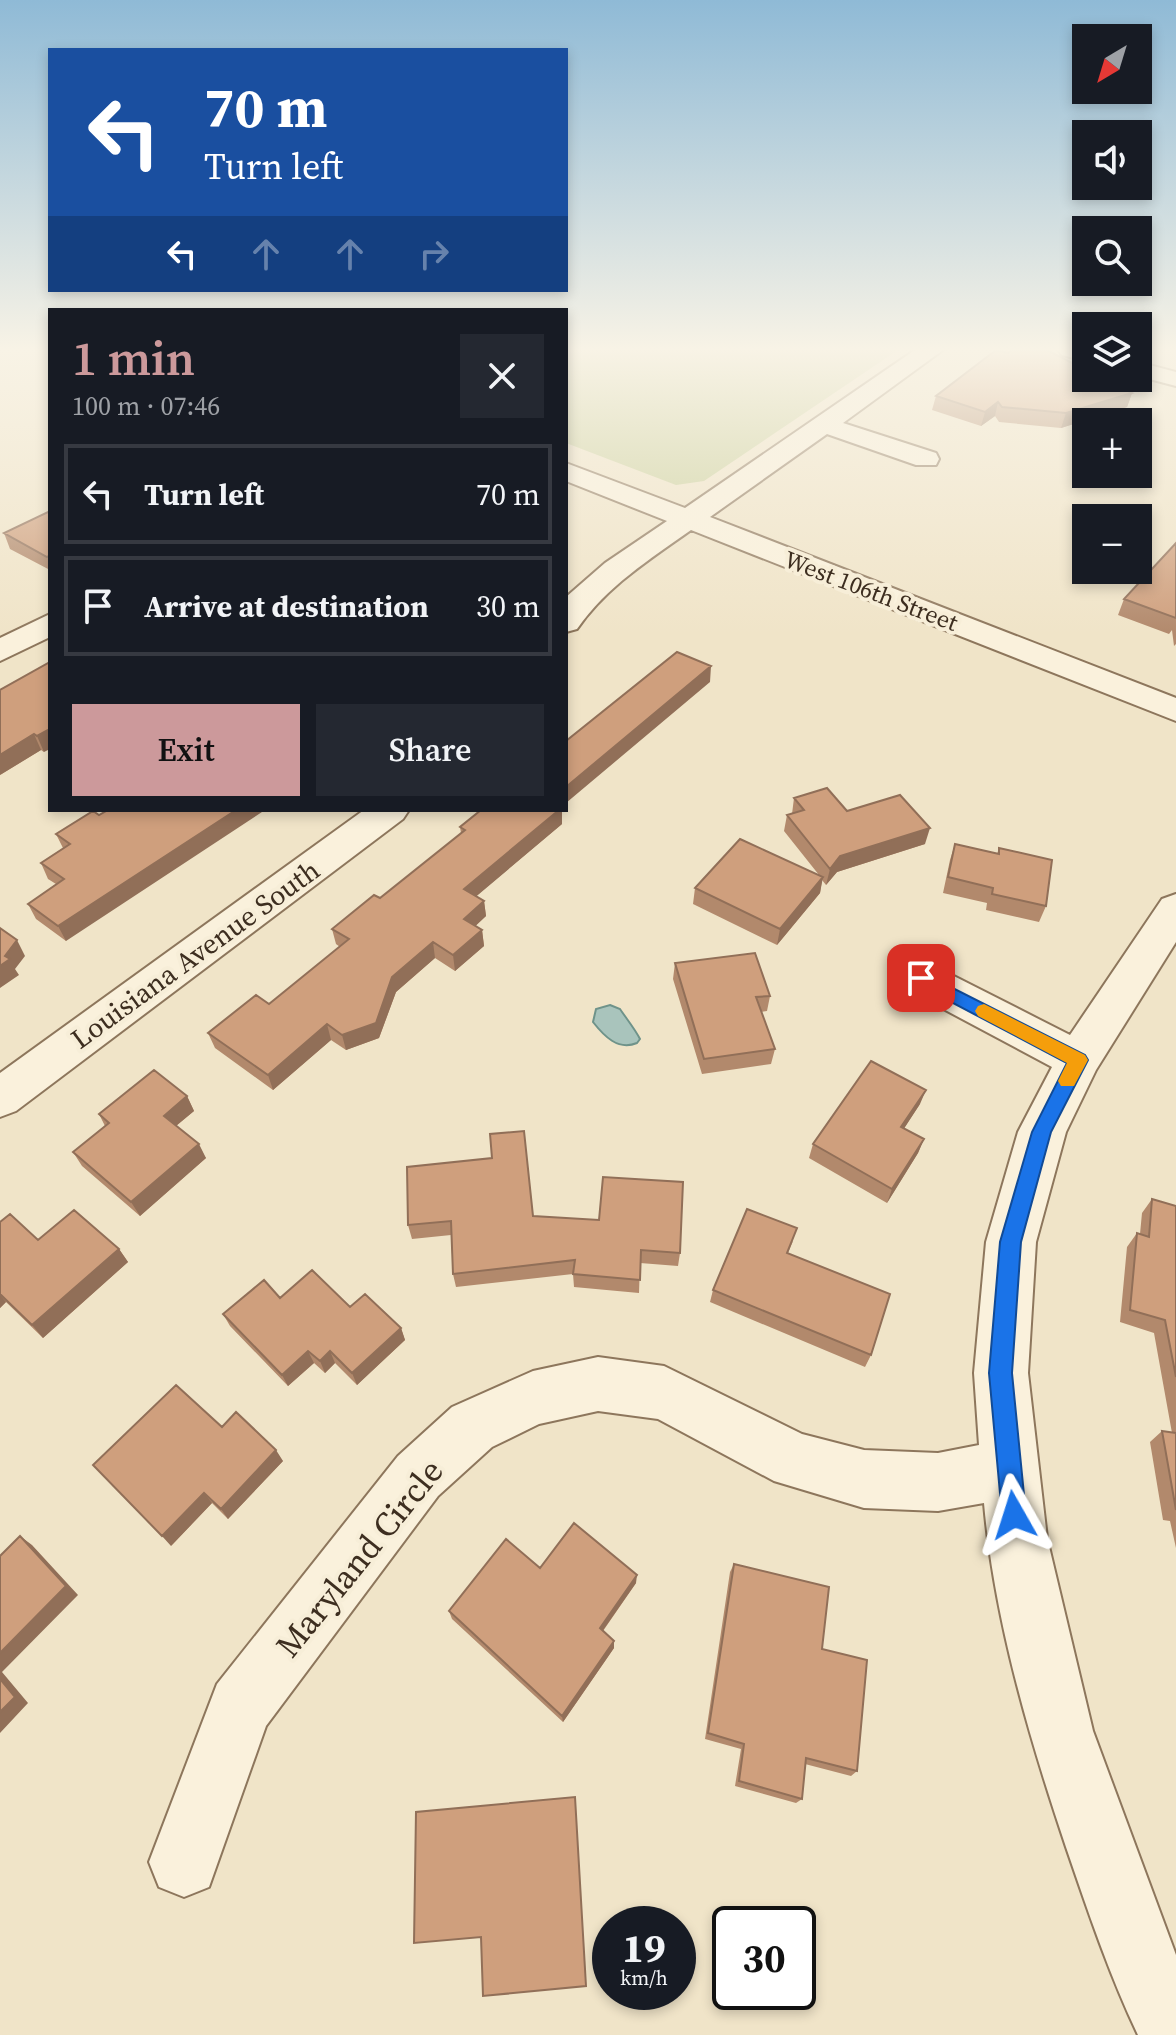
<!DOCTYPE html>
<meta charset="utf-8">
<style>
:root{--surface:#171b24;--page:#242831;--text:#f1f3f6;--muted:#9ea1a6;--line:#363941;--accent:#cc999b}
body{margin:0;font-family:"Source Serif 4",serif;background:var(--page);color:var(--text);height:100vh;display:flex;flex-direction:column;font-size:30px;white-space:nowrap}
*{box-sizing:border-box;margin:0}
p{font-size:26px;color:var(--muted)}
.icon{flex:none;width:44px;height:44px;fill:none;stroke:currentColor;stroke-width:2;stroke-linecap:round;stroke-linejoin:round}
.map{position:relative;flex:1;overflow:hidden}
.side{position:absolute;left:48px;top:308px;width:520px;height:504px;display:flex;flex-direction:column;background:var(--surface);border-radius:0px;box-shadow:0 4px 12px #0003}
.side>*{flex:none}
.guide{position:absolute;left:48px;top:48px;width:520px;height:244px;border-radius:0px;box-shadow:0 4px 12px #0003;background:#1a4fa0;color:#fff;overflow:hidden}
.needle{width:52px;rotate:218deg}
.tools{position:absolute;left:1072px;top:24px;display:grid;gap:16px}
.tools a{display:grid;place-items:center;width:80px;height:80px;border-radius:0px;background:var(--surface);box-shadow:0 4px 12px #0003;font-size:40px}
.speed{position:absolute;left:592px;top:1906px;display:flex;gap:16px;font-size:40px;font-weight:700;text-align:center}
.speed>*{display:grid;place-content:center;width:104px;height:104px;border-radius:50%;background:var(--surface);box-shadow:0 4px 12px #0003;line-height:1}
.speed small{font-size:20px;font-weight:400}
.speed .limit{border:4px solid #111;border-radius:12px;background:#fff;color:#111}
.pin{position:absolute;display:grid;place-items:center;width:68px;height:68px;color:#fff;margin:-34px;border-radius:16px;box-shadow:0 4px 12px #0006}
.me{position:absolute;width:88px;margin:-44px;rotate:354deg;stroke-linejoin:round;filter:drop-shadow(0 0 6px #0008)}
.turn{display:flex;align-items:center;gap:28px;height:168px;padding:0 24px;font-size:36px}
.turn .icon{width:104px;height:104px;stroke-width:2.5}
.turn b{display:block;font-size:56px;line-height:68px}
.lanes{display:flex;align-items:center;height:76px;padding:0 24px;background:#0003;justify-content:center;gap:40px;direction:ltr}
.lanes .off{opacity:.35}
.round{display:grid;place-items:center;flex:none;width:84px;height:84px;border-radius:0px;background:var(--page)}
.overview{display:flex;align-items:center;justify-content:space-between;height:136px;padding:0 24px}
h1{font-size:48px;font-weight:600;line-height:60px;color:var(--accent)}
.button{display:flex;gap:16px;margin-top:auto;padding:16px 24px}
.button a{flex:1;height:92px;border-radius:0px;background:var(--accent);color:#111;font-size:32px;font-weight:600;line-height:92px;text-align:center}
.button a+a{background:var(--page);color:var(--text)}
ul{padding:0;list-style:none}
li{display:flex;align-items:center;gap:24px;height:100px;margin:0 16px 12px;padding:0 8px;border:4px solid var(--line);border-radius:0px}
li div{flex:1}
li b{display:block;font-size:30px}
li em{font-style:normal}
.map>svg:first-child{display:block}
.green{fill:#c9cf9b}
.water{fill:#a9c4bc;stroke:#6f938a;stroke-width:2}
.lines{fill:none;stroke-linecap:round;stroke-linejoin:round}
.minor-casing{stroke:#8d765c;stroke-width:4}
.minor{fill:#faf1dc;fill-rule:evenodd}
.wall{fill:#b2896c}
.shaded-wall{fill:#916f58}
.building{fill:#cf9f7d;stroke:#916f58;stroke-width:2}
.route{fill:#1a73e8;stroke:#114b97;stroke-width:2}
.slow{fill:#f59e0b}
.labels{text-anchor:middle;stroke-width:8;stroke-linejoin:round;paint-order:stroke}
.far-street-label{font-size:24px;fill:#3d2e20;stroke:#f7eed8}
.street-label{font-size:28px;fill:#3d2e20;stroke:#f7eed8}
.near-street-label{font-size:34px;fill:#3d2e20;stroke:#f7eed8}
</style>
<div class="map">
<svg width="1176" height="2035" viewBox="0 0 1176 2035">
<rect width="100%" height="100%" fill="#f0e4c8"/>
<path class="green" d="M566,350h332l-194,131 -28,4 -110,-42z"/>
<path class="water" d="M610,1005l10,4c6,9 15,20 20,30l-3,4c-19,8 -33,-7 -44,-21l3,-13z"/>
<g class="lines">
<g class="minor-casing">
<path id="minor" d="M915,350h28l-100,73 93,30 3,6 -3,6h-20l-89,-31 -117,83 466,181v23l-485,-191c-42,30 -84,56 -114,99l-11,3v-35l39,-34 62,-42 -101,-40v-18l119,45z
M1058,350h28v11l-24,-6z
M1138,362l38,10v14l-38,-10z
M50,614v23l-50,24v-23z
M364,810h45l-6,9 -387,292 -16,6v-44z
M1176,894v48l-80,128 -30,62 -30,110 -8,131 19,165 46,193 83,224v80h-38c-29,-61 -50,-124 -72,-188 -37,-110 -72,-229 -82,-344l-46,8 -74,-3 -90,-27 -116,-62 -60,-8 -59,13 -47,23 -54,49 -172,230 -57,161 -25,10 -25,-10 -10,-25 68,-178 181,-228 54,-49 81,-36 65,-14 66,9 138,68 62,16 74,3 41,-8 -5,-72 12,-131 32,-110 34,-65 -146,-78 -6,-11 6,-11 15,-5 15,5 134,68 92,-136z"/>
</g>
<use href="#minor" class="minor"/>
</g>
<path class="wall" d="M1132,393l-5,14 -66,21 -62,-6 -4,-6 -14,10 -49,-16 4,-14z
M50,511v59l-40,-21 -6,-16z
M1176,543v101l-2,2 -2,-16 -3,4 -51,-19 6,-16z
M50,662l-6,90 -3,-2 -41,25z
M794,798l53,13 78,33 -88,28 -11,13 -4,-5 -2,13 -43,52 -84,-41 2,-16 124,-13 -35,-44 3,-16 5,-1z
M93,811l-27,130 -30,-22 -8,-15 28,-20 -8,-5 -7,-16 22,-15 -7,-14z
M562,824l-86,72 8,5 2,15 -11,10 7,4 2,16 -29,25 -20,-13 -39,34 -17,46 -33,12 -15,-10 -58,50 -58,-42 -7,-15 61,-29 71,-57 -4,-3 -4,-15 48,-31 81,-65 -1,-6z
M955,844l42,10 2,-6 47,58 -7,16 -53,-12 1,-7 -44,-10 7,-33z
M675,963l95,33 -3,15 -6,1 14,37 -4,15 -69,10 -29,-95z
M187,1096l7,15 -18,15 30,32 -66,58 -58,-50 -9,-14 32,-26 -6,-12z
M920,1104l-16,24 20,11 -6,14 -31,50 -78,-45 4,-14z
M407,1167l126,49 147,37 -2,13 -38,-3 -1,30 -65,-6 -1,-13 -117,13 -3,-13 -2,-39 -39,4 -4,-14z
M1152,1199l24,7v342l-6,-27 -7,-1 -13,-78 12,-11 10,2 -18,-100 -34,-11 7,-75 10,-14 3,1 2,-21z
M0,1222l38,18 81,9 9,13 -85,76 -37,-36 -6,6z
M793,1241l-5,12 83,102 -6,12 -155,-65 3,-12z
M280,1298l70,9 51,21 4,12 -48,45 -22,-22 -10,10 -11,-10 -26,23 -58,-60 -7,-12z
M222,1427l61,34 -55,58 -16,-16 -41,43z
M734,1564l88,85 35,122 -6,5 -46,-12 -3,35 -6,4 -61,-17 6,-37 -36,-10 25,-167z
M540,1568l96,15 -33,48 11,10v7l-51,74 -111,-103 -3,-8z"/>
<path class="shaded-wall" d="M1132,393l-5,14 -66,21 5,-15z
M998,402l-3,14 -14,10 4,-14z
M711,666l-1,16 -144,121v-16z
M50,729v20l-6,3 -7,-16z
M34,734l7,16 -41,25v-20z
M236,810h29l-199,131 -8,-15z
M559,810h3v14l-96,81 -2,-16z
M930,828l-5,16 -88,28 -11,13 4,-16 10,-13z
M823,877l-3,16 -43,52 3,-16z
M484,901l2,15 -20,19 -2,-16z
M482,930l2,16 -29,25 -2,-16z
M17,940l8,16 -10,13 4,6 -19,13v-22l5,-10z
M433,942l2,16 -39,34 -17,46 -33,12 -4,-15 50,-58z
M327,1024l4,16 -58,50 -5,-15z
M926,1090l-6,14 -24,37 5,-14z
M187,1096l7,15 -23,19 -7,-14z
M924,1139l-6,14 -31,50 5,-14z
M199,1144l7,14 -66,58 -9,-14z
M119,1249l9,13 -85,76 -11,-13z
M0,1295l6,7 -6,6z
M401,1328l4,12 -48,45 -5,-12z
M308,1351l6,12 -26,23 -6,-11z
M330,1351l5,12 -10,10 -5,-12z
M276,1450l7,11 -55,58 -7,-10z
M204,1493l8,10 -41,43 -9,-10z
M20,1536l12,9 46,50 -76,77 26,31 -28,30v-80z
M637,1575l-1,8 -37,53 1,-8z
M614,1641v7l-51,74 -1,-6z"/>
<path class="building" d="M996,350l12,3 3,-3h36l39,20v8h17l29,15 -66,20 -64,-6 -4,-5 -13,10 -49,-16z
M50,511v44l-3,2 -43,-24z
M1176,543v75l-52,-19z
M677,652l34,14 -145,121v-46z
M50,662v67l-13,7 -3,-2 -34,21v-65z
M827,788l20,23 53,-16 30,33 -90,28 -10,13 -43,-54 17,-5 -10,-12z
M108,810h128l-178,116 -30,-22 36,-25 -23,-16 29,-19 -14,-10 37,-23 6,4z
M481,810h78l-95,79 20,12 -20,18 18,11 -29,25 -20,-13 -41,35 -16,46 -34,12 -15,-11 -59,51 -60,-42 48,-38 13,9 80,-65 -17,-10 42,-34 6,3 85,-68 -5,-3z
M740,839l83,38 -43,52 -85,-41z
M955,844l44,10v-6l53,12 -6,46 -54,-12 1,-6 -45,-11z
M0,928l17,12 -12,16 5,3 -10,7z
M755,953l15,43 -14,1 19,52 -71,10 -29,-96z
M871,1061l55,29 -25,37 23,12 -32,50 -79,-45z
M154,1070l33,26 -23,20 35,28 -68,58 -58,-50 36,-29 -10,-9z
M524,1131l9,85 66,4 4,-43 80,5 -3,71 -39,-3 -1,30 -67,-6 2,-14 -122,14 -2,-53 -43,4 -1,-58 85,-9 -2,-24z
M1152,1199l24,7v171l-11,-57 -35,-10 7,-77 12,4z
M747,1209l50,19 -10,25 103,41 -19,61 -158,-65z
M74,1210l45,39 -87,76 -32,-31v-72l10,-8 28,26z
M312,1270l38,37 15,-13 36,34 -49,45 -22,-22 -10,10 -12,-10 -26,24 -59,-61 41,-34 16,18z
M176,1385l46,42 14,-15 40,38 -55,59 -17,-16 -42,43 -69,-71z
M1162,1431l14,2v77z
M574,1523l63,52 -37,53 14,13 -52,75 -113,-105 57,-72 34,29z
M20,1536l46,50 -66,67v-97z
M734,1564l95,23 -7,62 45,11 -10,111 -51,-13 -4,41 -63,-18 5,-37 -36,-11z
M0,1679l15,18 -15,15z
M575,1797l11,189 -103,10 -2,-59 -67,6 2,-131z"/>
<linearGradient id="sky" x2="0" y2="1"><stop stop-color="#8fbad6"/><stop offset="0.55" stop-color="#f8f3e6"/><stop offset="1" stop-color="#f8f3e6" stop-opacity="0"/></linearGradient>
<rect width="1176" height="635" fill="url(#sky)"/>
<path class="route" d="M921,972l164,83 3,5 -37,72 -30,110 -9,131 14,142 -3,8 -9,4 -8,-4 -4,-8 -13,-142 11,-131 32,-110 35,-69 -152,-80 -2,-5 2,-4z"/>
<path class="slow" d="M984,1004l101,51 3,5 -14,26h-13l-3,-5 9,-18 -89,-47 -3,-5 3,-5z"/>
<g class="labels">
<g class="far-street-label">
<text transform="translate(871 591) rotate(21)" y="8">West 106th Street</text>
</g>
<g class="street-label">
<text transform="translate(195 954) rotate(-36)" y="10">Louisiana Avenue South</text>
</g>
<g class="near-street-label">
<text transform="translate(359 1558) rotate(-51)" y="12">Maryland Circle</text>
</g>
</g>
</svg>
<div class="tools">
<a><svg class="needle" viewBox="-14 -14 28 28"><path d="M0-13l5 13h-10z" fill="#e53935"/><path d="M0 13l5-13h-10z" fill="#9ea1a6"/></svg></a>
<a><svg class="icon" aria-label="sound" viewBox="0 0 24 24"><path d="M4 9h4l5-4v14l-5-4H4zM17 9q2 3 0 6"/></svg></a>
<a><svg class="icon" aria-label="search" viewBox="0 0 24 24"><circle cx="10" cy="10" r="6"/><path d="M15 15l6 6"/></svg></a>
<a><svg class="icon" aria-label="layers" viewBox="0 0 24 24"><path d="M12 4l9 5-9 5-9-5zM3 14l9 5 9-5"/></svg></a>
<a>+</a>
<a>−</a>
</div>
<div class="speed"><div>19<small>km/h</small></div><div class="limit">30</div></div>
<div class="pin" style="left:921px;top:978px;background:#d93025"><svg class="icon" aria-label="arrive" viewBox="0 0 24 24"><path d="M6 21V4h12l-3 4 3 4H6"/></svg></div>
<svg class="me" style="left:1014px;top:1515px" viewBox="-20 -20 40 40"><path d="M0-17L14 15 0 8-14 15z" fill="#1a73e8" stroke="#fff" stroke-width="4"/></svg>
<div class="guide">
<div class="turn"><svg class="icon" aria-label="left" viewBox="0 0 24 24"><path d="M17 20v-9H6M10 6l-5 5 5 5"/></svg><div><b>70 m</b>Turn left</div></div>
<div class="lanes"><svg class="icon" aria-label="left" viewBox="0 0 24 24"><path d="M17 20v-9H6M10 6l-5 5 5 5"/></svg><svg class="icon off" aria-label="ahead" viewBox="0 0 24 24"><path d="M12 20V5M6 11l6-6 6 6"/></svg><svg class="icon off" aria-label="ahead" viewBox="0 0 24 24"><path d="M12 20V5M6 11l6-6 6 6"/></svg><svg class="icon off" aria-label="right" viewBox="0 0 24 24"><path d="M7 20v-9h11M14 6l5 5-5 5"/></svg></div>
</div>
<section class="side">
<div class="overview"><div><h1>1 min</h1><p>100 m · 07:46</p></div><a class="round"><svg class="icon" aria-label="close" viewBox="0 0 24 24"><path d="M6 6l12 12M18 6L6 18"/></svg></a></div>
<ul>
<li><svg class="icon" aria-label="left" viewBox="0 0 24 24"><path d="M17 20v-9H6M10 6l-5 5 5 5"/></svg><div><b>Turn left</b></div><em>70 m</em></li>
<li><svg class="icon" aria-label="arrive" viewBox="0 0 24 24"><path d="M6 21V4h12l-3 4 3 4H6"/></svg><div><b>Arrive at destination</b></div><em>30 m</em></li>
</ul>
<div class="button"><a>Exit</a><a>Share</a></div>
</section>
</div>
